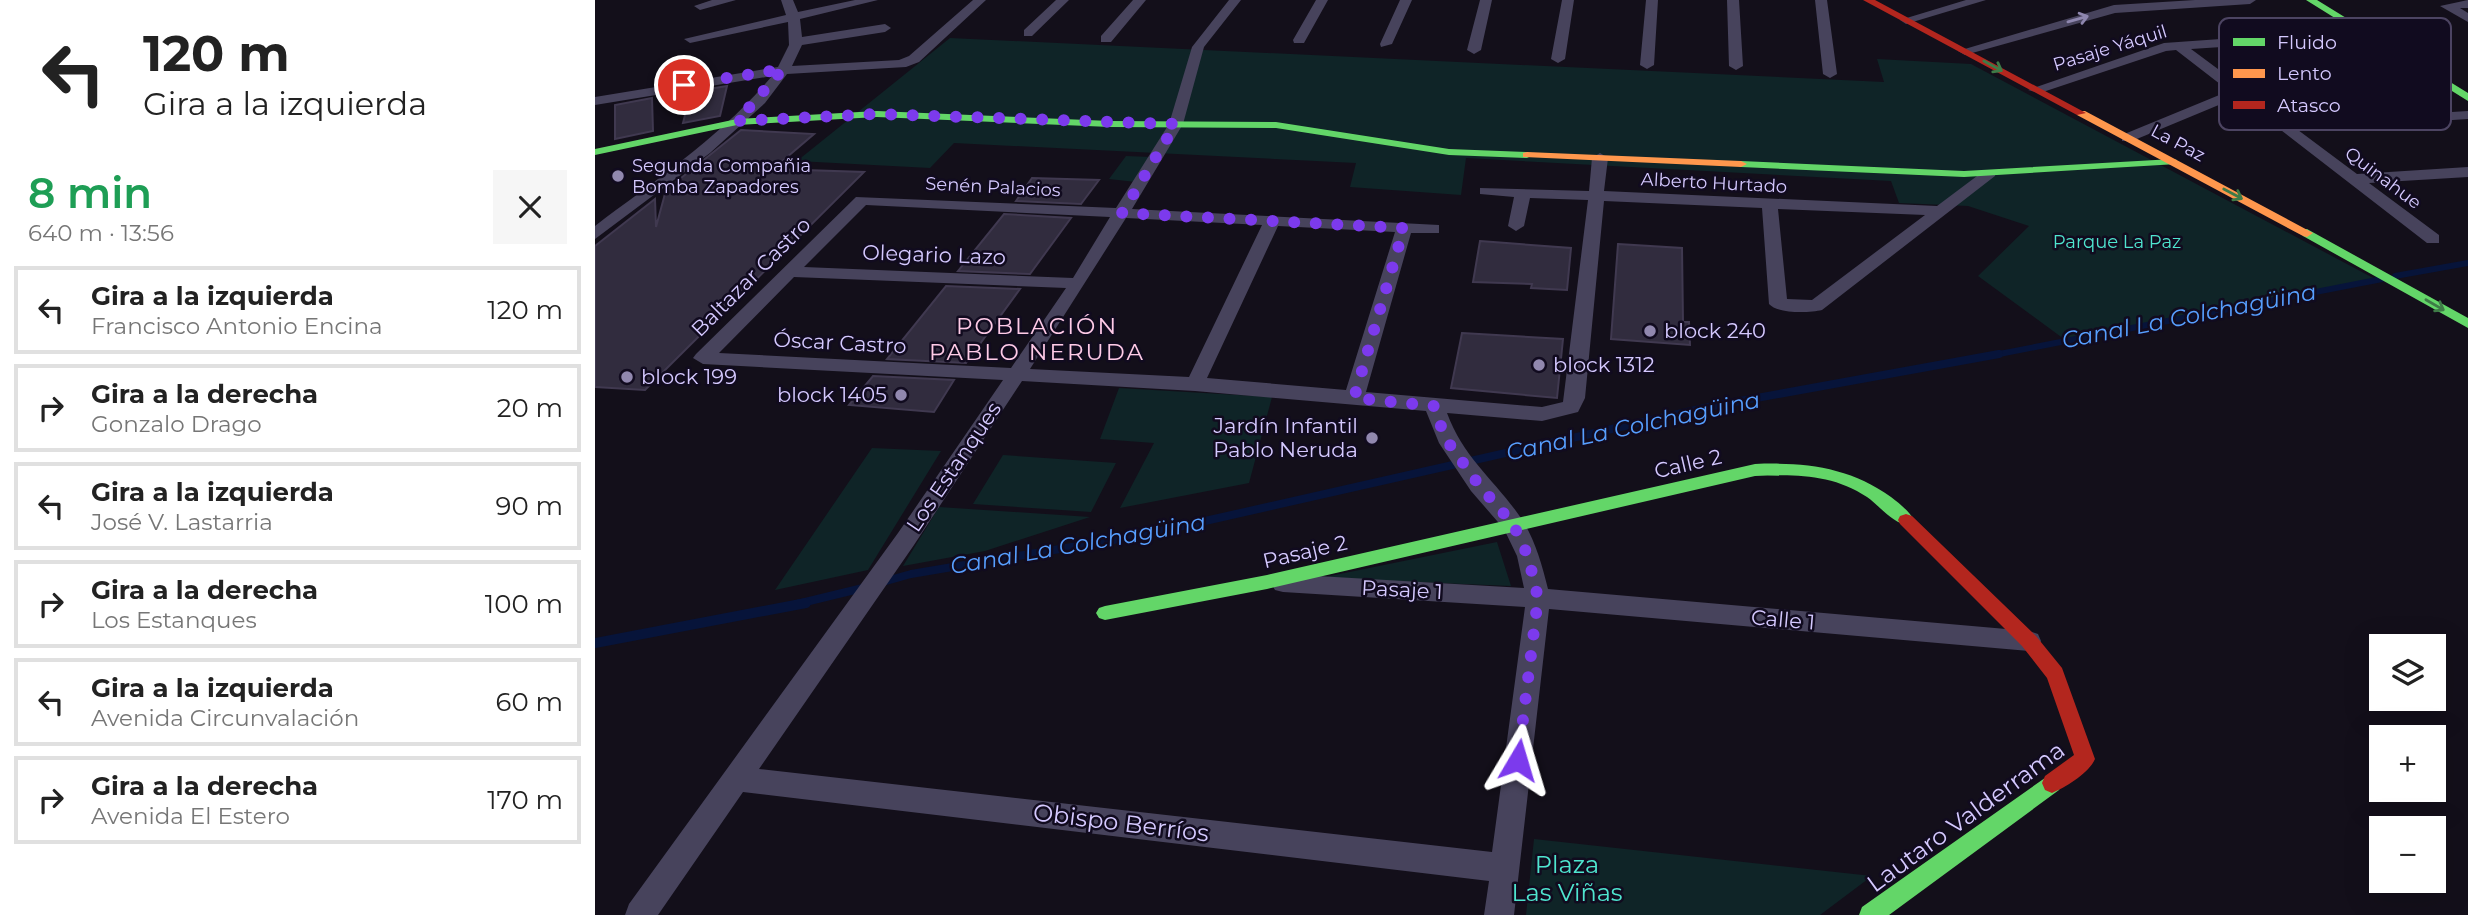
<!DOCTYPE html>
<html lang="es">
<meta charset="utf-8">
<style>
:root{--surface:#fff;--page:#f6f6f6;--text:#222;--muted:#767676;--line:#e0e0e0}
body{margin:0;font-family:Montserrat,sans-serif;background:var(--page);color:var(--text);height:100vh;display:flex;flex-direction:column;font-size:26px;white-space:nowrap}
*{box-sizing:border-box;margin:0}
p{font-size:23px;color:var(--muted)}
.icon{flex:none;width:38px;height:38px;fill:none;stroke:currentColor;stroke-width:2;stroke-linecap:round;stroke-linejoin:round}
.map{position:relative;flex:1;overflow:hidden}
.panel{display:flex;flex-direction:column;background:var(--surface);width:595px}
.panel>*{flex:none}
.guide{background:#fff;color:var(--text);overflow:hidden}
.controls{position:absolute;left:1774px;top:634px;display:grid;gap:14px}
.controls a{display:grid;place-items:center;width:77px;height:77px;border-radius:0px;background:var(--surface);box-shadow:0 7px 28px #0002;font-size:35px}
.pin{position:absolute;display:grid;place-items:center;width:60px;height:60px;color:#fff;margin:-30px;border:4px solid #fff;border-radius:50%;box-shadow:0 2px 7px #0007}
.me{position:absolute;width:77px;margin:-38px;rotate:7deg;stroke-linejoin:round;filter:drop-shadow(0 0 5px #0008)}
.turn{display:flex;align-items:center;gap:24px;height:147px;padding:0 28px;font-size:32px}
.turn .icon{width:91px;height:91px;stroke-width:2.5}
.turn b{display:block;font-size:49px;line-height:60px}
.round{display:grid;place-items:center;flex:none;width:74px;height:74px;border-radius:0px;background:var(--page)}
.headline{display:flex;align-items:center;justify-content:space-between;height:119px;padding:0 28px}
h1{font-size:42px;font-weight:600;line-height:52px;color:#1e9e55}
ul{padding:0;list-style:none}
li{display:flex;align-items:center;gap:21px;height:88px;margin:0 14px 10px;padding:0 14px;border:4px solid var(--line);border-radius:0px}
li div{flex:1}
li b{display:block;font-size:26px}
li em{font-style:normal}
main{display:flex;flex:1;min-height:0}
.map>svg:first-child{display:block}
.green{fill:#0f2427}
.lines{fill:none;stroke-linecap:round;stroke-linejoin:round}
.stream-far2{stroke:#07143a;stroke-width:6}
.stream-far1{stroke:#07143a;stroke-width:8}
.stream{stroke:#07143a;stroke-width:10}
.building{fill:#312c3e;stroke:#403950;stroke-width:2}
.street{fill:#47435c;fill-rule:evenodd}
.fast{fill:#63d668;fill-rule:evenodd}
.slow{fill:#ff974d;fill-rule:evenodd}
.jam{fill:#b3261e;fill-rule:evenodd}
.oneway{stroke:#8e86ae}
.oneway2{stroke:#3e7b47}
.route{stroke:#7c3aed;stroke-width:12;stroke-dasharray:0 21.6}
.poi-dot{fill:#9188af;stroke:#110b1f;stroke-width:2.5}
.labels{text-anchor:middle;stroke-width:5;stroke-linejoin:round;paint-order:stroke}
.far-street-label{font-size:18px;fill:#d5c9ff;stroke:#110b1f}
.far-poi-label{font-size:18px;fill:#d5c9ff;stroke:#110b1f;text-anchor:start}
.far-park-label{font-size:18px;fill:#4fe5cf;stroke:#110b1f}
.street-label{font-size:21px;fill:#d5c9ff;stroke:#110b1f}
.poi-label{font-size:21px;fill:#d5c9ff;stroke:#110b1f;text-anchor:start}
.water-label{font-size:23px;font-style:italic;fill:#579fff;stroke:#110b1f}
.neighbourhood-label{font-size:23px;letter-spacing:2px;fill:#ffcbe7;stroke:#110b1f}
.near-street-label{font-size:24px;fill:#d5c9ff;stroke:#110b1f}
.near-park-label{font-size:24px;fill:#4fe5cf;stroke:#110b1f}
.key{fill:#110b1f;stroke:#4c4462;stroke-width:2}
.key-label{font-size:19px;fill:#d5c9ff}
</style>
<main>
<section class="panel">
<div class="guide">
<div class="turn"><svg class="icon" aria-label="left" viewBox="0 0 24 24"><path d="M17 20v-9H6M10 6l-5 5 5 5"/></svg><div><b>120 m</b>Gira a la izquierda</div></div>
</div>
<div class="headline"><div><h1>8 min</h1><p>640 m · 13:56</p></div><a class="round"><svg class="icon" aria-label="close" viewBox="0 0 24 24"><path d="M6 6l12 12M18 6L6 18"/></svg></a></div>
<ul>
<li><svg class="icon" aria-label="left" viewBox="0 0 24 24"><path d="M17 20v-9H6M10 6l-5 5 5 5"/></svg><div><b>Gira a la izquierda</b><p>Francisco Antonio Encina</p></div><em>120 m</em></li>
<li><svg class="icon" aria-label="right" viewBox="0 0 24 24"><path d="M7 20v-9h11M14 6l5 5-5 5"/></svg><div><b>Gira a la derecha</b><p>Gonzalo Drago</p></div><em>20 m</em></li>
<li><svg class="icon" aria-label="left" viewBox="0 0 24 24"><path d="M17 20v-9H6M10 6l-5 5 5 5"/></svg><div><b>Gira a la izquierda</b><p>José V. Lastarria</p></div><em>90 m</em></li>
<li><svg class="icon" aria-label="right" viewBox="0 0 24 24"><path d="M7 20v-9h11M14 6l5 5-5 5"/></svg><div><b>Gira a la derecha</b><p>Los Estanques</p></div><em>100 m</em></li>
<li><svg class="icon" aria-label="left" viewBox="0 0 24 24"><path d="M17 20v-9H6M10 6l-5 5 5 5"/></svg><div><b>Gira a la izquierda</b><p>Avenida Circunvalación</p></div><em>60 m</em></li>
<li><svg class="icon" aria-label="right" viewBox="0 0 24 24"><path d="M7 20v-9h11M14 6l5 5-5 5"/></svg><div><b>Gira a la derecha</b><p>Avenida El Estero</p></div><em>170 m</em></li>
</ul>
</section>
<div class="map">
<svg width="1873" height="915" viewBox="0 0 1873 915">
<rect width="100%" height="100%" fill="#130f1a"/>
<path class="green" d="M355,38l934,44 -7,-23 94,5 406,216 -309,62 -90,-66 51,-50 -61,-20 -69,-3 -8,-22 -425,-23 -5,37 -111,-8 6,-24 -402,-20 -24,25 -133,-7z
M531,156l25,1 -15,25 -27,-3z
M524,388l153,9 -23,86 -129,25 34,-65 -54,-4z
M277,448l69,3 -73,119 -93,20z
M408,455l113,8 -25,49 -118,-8z
M344,507l151,10 -105,34 -82,15z
M902,542l14,44 -191,-8z
M939,839l338,37 -52,39h-294z"/>
<g class="lines">
<path class="stream-far2" d="M1800,276l73,-13
M1394,356l393,-77"/>
<path class="stream-far1" d="M284,583l32,-9 232,-39 575,-130 281,-51
M202,604l70,-17"/>
<path class="stream" d="M0,643l211,-40"/>
</g>
<path class="building" d="M132,86l-7,30 -37,7 8,-31z
M57,98l1,33 -38,8v-34z
M146,130l73,4 -41,35 91,3 -219,218 -50,-3v-141l60,-47 1,28 10,-37z
M437,178l67,2 -18,24 -65,-3z
M409,214l67,4 -41,56 -72,-3z
M885,241l91,7 -4,42 -36,-2 1,-4 -59,-2z
M1023,244l64,4 1,74h6l1,23 -79,-6z
M351,286l74,3 -54,74 -79,-4z
M867,333l101,6 -6,59 -106,-10z
M278,376l81,4 -20,32 -85,-7z"/>
<g class="lines">
<path class="street" d="M117,0h24l-36,10 -6,-4z
M186,0h12l5,12 57,-12h23l-78,19 2,18 83,-13 6,4 -6,4 -83,13 -10,21 107,-6 10,-4 64,-56h13l-67,62 -13,5 -119,7 -22,29 -55,50 -115,86v-13c62,-47 127,-90 177,-150l-177,29v-8l183,-30 11,-22 -1,-23 -98,21 -6,-4 102,-24z
M461,0h13l-37,36h-8v-6z
M538,0h13l-35,42h-10v-6z
M634,0h12l-37,47 -21,77 -51,85 307,16v8h-28l-45,159 176,15 21,-5 25,-202 -58,-2 -6,28 -8,5 -8,-5 6,-29 -34,-3v-6l109,3 3,-33 8,-5 8,5 -4,33 333,15 48,-36h10v6l-173,134c-13,3 -44,4 -53,-6l-7,-96 -158,-7 -19,197 -7,14 -36,9 -95,-8c17,46 48,67 74,105 14,21 21,47 27,71l481,42 9,3 3,7 -3,7 -9,3 -480,-42 -35,306h-30l5,-34 -746,-89 -85,123h-33l4,-11 269,-371 105,-153 -300,-16 -10,-6 3,-4 160,-157 260,11 53,-84 23,-77zM271,205l244,12 -37,61 -269,-11zM1183,209l147,6 -113,85 -25,-1zM531,218l136,7 -73,152 -159,-8zM683,226l117,6 -49,158 -139,-12zM199,277l272,11 -55,80 -292,-15zM427,381l173,10 231,20 13,32 32,48 33,38 13,27 7,32 -241,-14 -8,2 -4,7 4,7 8,2 242,15 -33,245 -733,-83 155,-224z
M721,0h12l-24,43h-10l-1,-3z
M805,0h12l-20,44 -11,3 -1,-3z
M885,0h12l-11,50 -7,4 -7,-4z
M967,0h12l-9,59 -7,4 -7,-4z
M1051,0h12l-4,65 -7,4 -7,-4z
M1132,0h12l4,66 -7,4 -7,-4z
M1220,0h12l10,74 -7,4 -7,-4z
M1371,0h20l-80,24 -6,-4z
M1600,0h61l-6,4 -135,9 -150,42 -7,-4 156,-46z
M1873,0v8h-8l8,5v9l-28,-16z
M1768,29l6,4 -2,3 -83,6 102,74 82,-5v8l-170,11 59,44 111,-7v10l-99,6 70,52v8h-12l-189,-146 -106,44h-10v-6l107,-44 -53,-41 -10,1 -126,42 -12,-3 136,-47zM1673,44l101,73 -81,4 -97,-72z"/>
<path class="fast" d="M1711,0h11l151,93v8z
M282,111l233,10 166,1 173,27 78,3 6,3 -6,3 -78,-3 -173,-27 -166,-1 -233,-10 -140,8 -142,30v-6l142,-30z
M1578,159l4,1v4l-213,13 -223,-10 -6,-3 6,-3 223,10z
M1712,229l161,89v10l-165,-92v-6z
M1160,464c50,-2 95,3 136,33 8,6 18,14 23,23l-2,4c-15,5 -33,-19 -45,-27 -34,-23 -73,-23 -112,-21l-488,113 -162,31 -6,-2 -3,-5 3,-5 6,-2 162,-31z
M1457,773l7,3 3,7 -3,7 -170,125h-30l3,-8z"/>
<path class="slow" d="M1482,111h8l228,122 -6,4 -4,-1 -226,-121z
M932,152l214,9 6,3 -6,3 -218,-10v-4z"/>
<path class="jam" d="M1268,0h12l211,113 -9,2z
M1311,514l6,2 124,120 26,32 33,91c-6,14 -29,28 -43,34l-7,-3 -3,-7 3,-7 29,-21 -27,-77 -25,-32 -122,-122 -2,-4 2,-4z"/>
</g>
<defs><path id="oneway-shaft" d="M-6 0H5M1.5-3L5.5 0L1.5 3" fill="none" stroke-width="1.6" stroke-linecap="round" stroke-linejoin="round" transform="scale(1.75)"/></defs>
<use class="oneway" href="#oneway-shaft" transform="translate(1483 19) rotate(-16)"/>
<g class="oneway2">
<use href="#oneway-shaft" transform="translate(1398 66) rotate(29)"/>
<use href="#oneway-shaft" transform="translate(1638 194) rotate(28)"/>
<use href="#oneway-shaft" transform="translate(1840 305) rotate(30)"/>
</g>
<g class="lines">
<path class="route" d="M89,85l99,-16 -46,52 140,-7 299,10 -54,89 282,15 -50,170 80,8 11,32 34,47 34,39 15,32 10,42 -20,162"/>
</g>
<g class="poi-dot">
<circle cx="23" cy="176" r="7"/>
<circle cx="1055" cy="331" r="7"/>
<circle cx="944" cy="365" r="7"/>
<circle cx="32" cy="377" r="7"/>
<circle cx="306" cy="395" r="7"/>
<circle cx="777" cy="438" r="7"/>
</g>
<g class="labels">
<g class="far-street-label">
<text transform="translate(1515 48) rotate(-17)" y="6">Pasaje Yáquil</text>
<text transform="translate(1583 143) rotate(28)" y="6">La Paz</text>
<text transform="translate(1788 178) rotate(37)" y="6">Quinahue</text>
<text transform="translate(1119 183) rotate(3)" y="6">Alberto Hurtado</text>
<text transform="translate(398 187) rotate(3)" y="6">Senén Palacios</text>
</g>
<g class="far-poi-label">
<text x="37" y="172">Segunda Compañia<tspan x="37" dy="21">Bomba Zapadores</tspan></text>
</g>
<g class="far-park-label">
<text x="1522" y="248">Parque La Paz</text>
</g>
<g class="street-label">
<text transform="translate(339 255) rotate(2)" y="7">Olegario Lazo</text>
<text transform="translate(156 277) rotate(-45)" y="7">Baltazar Castro</text>
<text transform="translate(245 343) rotate(3)" y="7">Óscar Castro</text>
<text transform="translate(1093 464) rotate(-13)" y="7">Calle 2</text>
<text transform="translate(359 467) rotate(-56)" y="7">Los Estanques</text>
<text transform="translate(710 552) rotate(-13)" y="7">Pasaje 2</text>
<text transform="translate(807 590) rotate(3)" y="7">Pasaje 1</text>
<text transform="translate(1188 620) rotate(5)" y="7">Calle 1</text>
</g>
<g class="poi-label">
<text x="1069" y="338">block 240</text>
<text x="958" y="372">block 1312</text>
<text x="46" y="384">block 199</text>
<text x="292" y="402" text-anchor="end">block 1405</text>
<text x="763" y="433" text-anchor="end">Jardín Infantil<tspan x="763" dy="24">Pablo Neruda</tspan></text>
</g>
<g class="water-label">
<text transform="translate(1594 316) rotate(-11)" y="8">Canal La Colchagüina</text>
<text transform="translate(1038 426) rotate(-12)" y="8">Canal La Colchagüina</text>
<text transform="translate(483 544) rotate(-10)" y="8">Canal La Colchagüina</text>
</g>
<g class="neighbourhood-label">
<text x="442" y="334">POBLACIÓN<tspan x="442" dy="26">PABLO NERUDA</tspan></text>
</g>
<g class="near-street-label">
<text transform="translate(1371 817) rotate(-36)" y="8">Lautaro Valderrama</text>
<text transform="translate(526 823) rotate(7)" y="8">Obispo Berríos</text>
</g>
<g class="near-park-label">
<text x="972" y="873">Plaza<tspan x="972" dy="28">Las Viñas</tspan></text>
</g>
</g>
<rect x="1624" y="18" width="232" height="112" rx="10" class="key"/>
<rect x="1638" y="38" width="32" height="8" fill="#63d668"/>
<rect x="1638" y="69" width="32" height="9" fill="#ff974d"/>
<rect x="1638" y="101" width="32" height="8" fill="#b3261e"/>
<g class="key-label">
<text x="1682" y="49">Fluido</text>
<text x="1682" y="80">Lento</text>
<text x="1682" y="112">Atasco</text>
</g>
</svg>
<div class="controls">
<a><svg class="icon" aria-label="layers" viewBox="0 0 24 24"><path d="M12 4l9 5-9 5-9-5zM3 14l9 5 9-5"/></svg></a>
<a>+</a>
<a>−</a>
</div>
<div class="pin" style="left:89px;top:85px;background:#d93025"><svg class="icon" aria-label="arrive" viewBox="0 0 24 24"><path d="M6 21V4h12l-3 4 3 4H6"/></svg></div>
<svg class="me" style="left:923px;top:760px" viewBox="-20 -20 40 40"><path d="M0-17L14 15 0 8-14 15z" fill="#7c3aed" stroke="#fff" stroke-width="4"/></svg>
</div>
</main>
